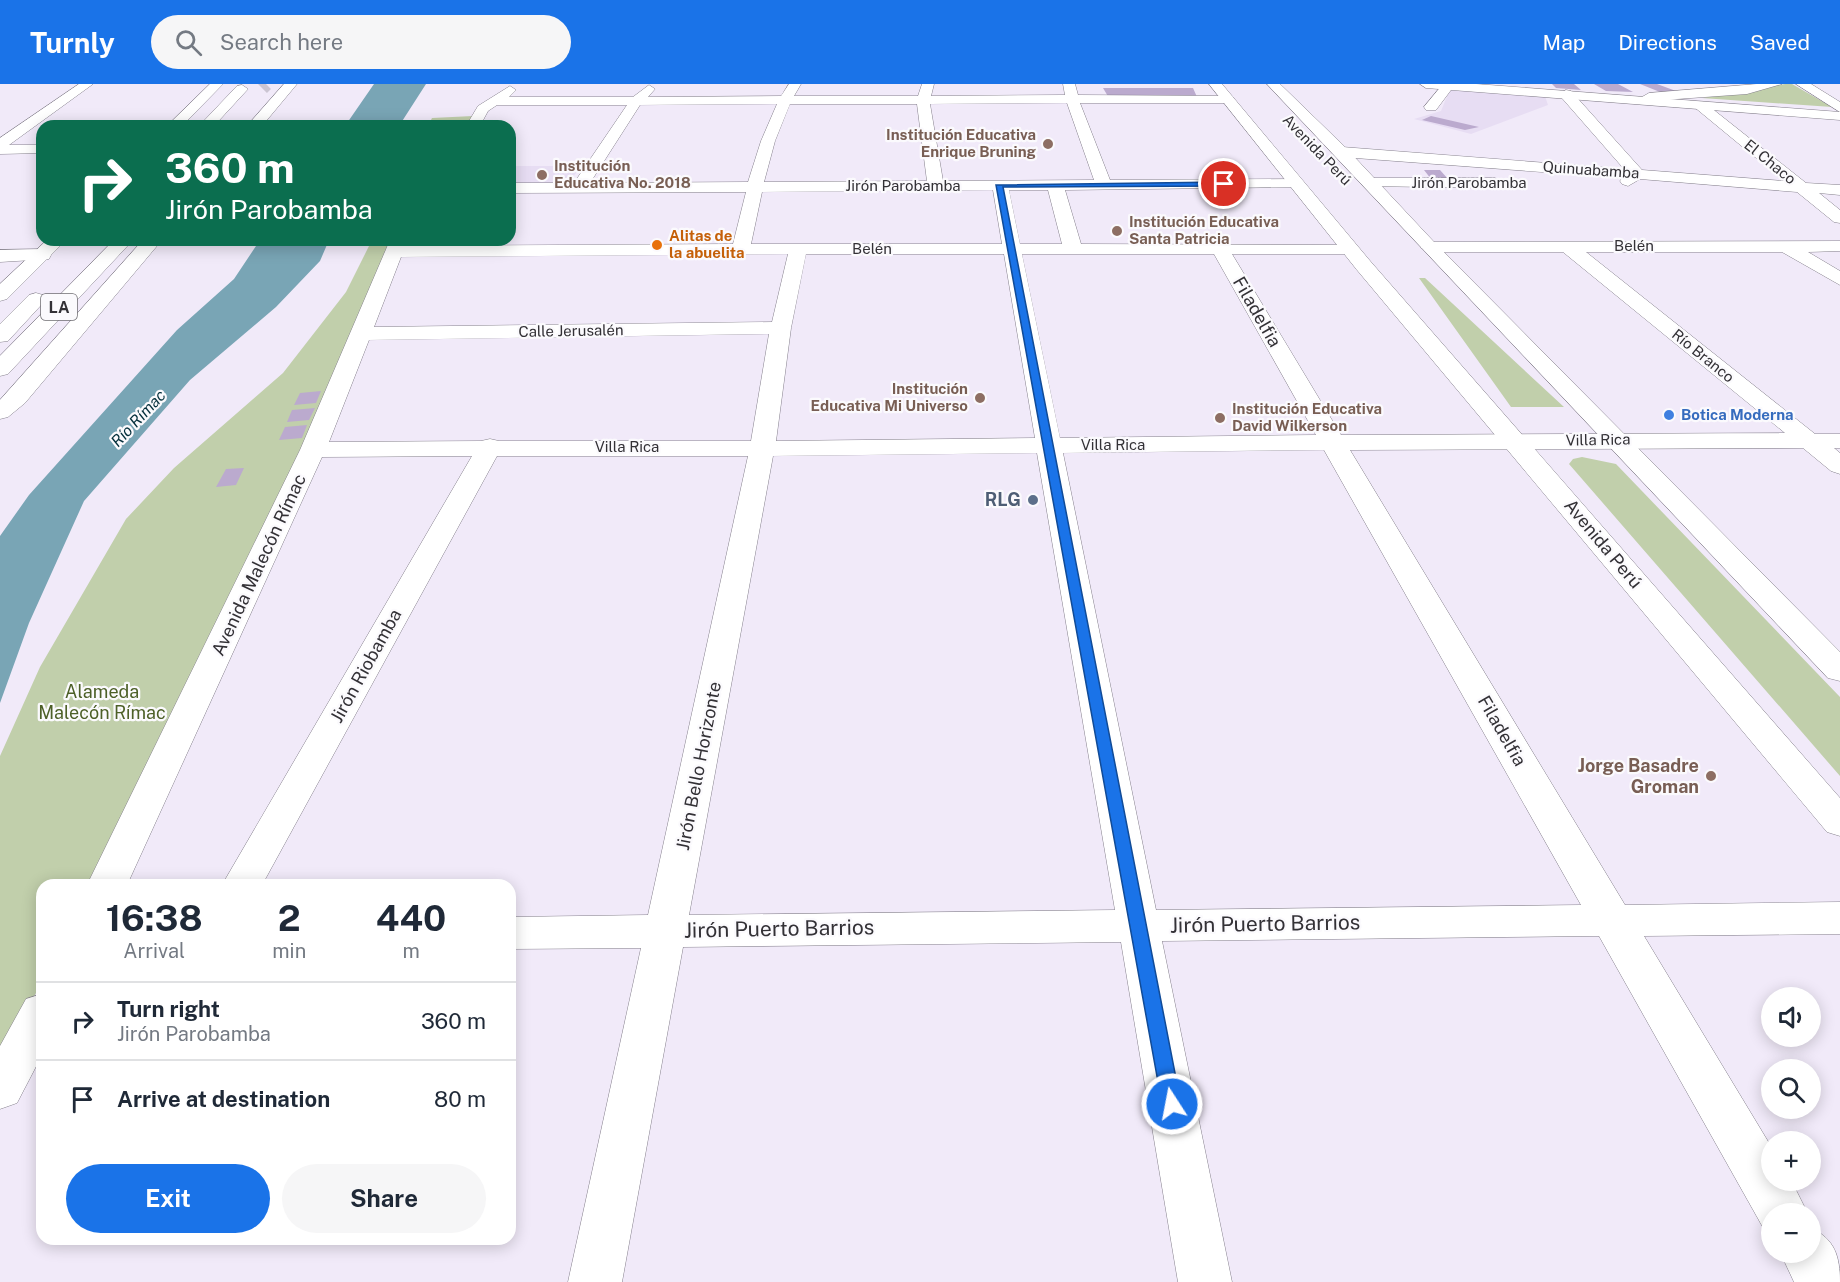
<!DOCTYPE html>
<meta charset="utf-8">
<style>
:root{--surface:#fff;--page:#f6f6f7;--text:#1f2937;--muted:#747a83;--line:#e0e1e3;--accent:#1a73e8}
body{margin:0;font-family:"Public Sans",sans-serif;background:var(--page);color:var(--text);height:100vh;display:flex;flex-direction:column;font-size:22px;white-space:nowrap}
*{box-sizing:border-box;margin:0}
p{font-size:20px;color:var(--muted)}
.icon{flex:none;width:33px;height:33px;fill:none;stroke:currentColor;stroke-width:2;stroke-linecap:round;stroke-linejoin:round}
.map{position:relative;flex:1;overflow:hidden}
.details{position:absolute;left:36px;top:795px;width:480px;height:366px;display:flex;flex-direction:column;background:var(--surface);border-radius:18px;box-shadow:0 3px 15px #0003}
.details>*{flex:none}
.guide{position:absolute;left:36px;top:36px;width:480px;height:126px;border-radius:18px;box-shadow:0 3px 15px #0003;background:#0b6e4f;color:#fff;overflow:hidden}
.controls{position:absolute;left:1761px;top:903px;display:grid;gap:12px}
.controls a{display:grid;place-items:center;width:60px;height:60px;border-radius:50%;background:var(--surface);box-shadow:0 3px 15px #0003;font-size:30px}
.pin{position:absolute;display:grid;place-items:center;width:51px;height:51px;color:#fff;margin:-26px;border:3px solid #fff;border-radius:50%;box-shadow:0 2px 6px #0007}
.me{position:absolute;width:66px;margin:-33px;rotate:349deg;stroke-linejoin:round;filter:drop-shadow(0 0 4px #0008)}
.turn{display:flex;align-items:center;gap:21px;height:126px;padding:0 30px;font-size:27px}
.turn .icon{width:78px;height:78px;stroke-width:2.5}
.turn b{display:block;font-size:42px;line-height:51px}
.eta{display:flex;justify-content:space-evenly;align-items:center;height:102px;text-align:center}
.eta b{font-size:36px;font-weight:700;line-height:42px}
.primary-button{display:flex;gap:12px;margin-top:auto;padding:12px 30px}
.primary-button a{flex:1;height:69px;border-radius:36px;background:var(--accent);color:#fff;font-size:24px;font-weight:700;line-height:69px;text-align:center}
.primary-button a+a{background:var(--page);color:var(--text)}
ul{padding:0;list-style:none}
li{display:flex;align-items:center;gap:18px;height:78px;padding:0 30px;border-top:2px solid var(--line)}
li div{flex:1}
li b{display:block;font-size:22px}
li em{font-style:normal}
header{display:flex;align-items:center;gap:36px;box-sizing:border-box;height:84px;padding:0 30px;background:var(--accent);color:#fff}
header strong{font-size:28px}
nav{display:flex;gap:33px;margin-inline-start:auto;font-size:21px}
.search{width:420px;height:54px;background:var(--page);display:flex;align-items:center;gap:15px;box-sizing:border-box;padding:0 21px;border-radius:33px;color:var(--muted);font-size:22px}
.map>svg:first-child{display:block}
.built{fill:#e7ddf3}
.green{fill:#c1cfab}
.water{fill:#79a5b5}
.building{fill:#bbaace}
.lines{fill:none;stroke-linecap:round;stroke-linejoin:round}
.motorway-tunnel{stroke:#cbc5d2;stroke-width:14;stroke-dasharray:14 8;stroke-linecap:butt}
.minor-casing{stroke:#85808c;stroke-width:1}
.secondary-casing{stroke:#85808c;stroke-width:1}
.primary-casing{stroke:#85808c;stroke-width:1}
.motorway-casing{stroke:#85808c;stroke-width:1}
.minor{fill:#fff;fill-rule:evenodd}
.secondary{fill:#fff;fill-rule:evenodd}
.primary{fill:#fff;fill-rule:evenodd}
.motorway{fill:#fff;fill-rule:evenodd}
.route{fill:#1a73e8;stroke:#114b97;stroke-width:1.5}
.education-dot{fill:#8d6e63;stroke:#fbfafd;stroke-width:2}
.food-dot{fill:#e8710a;stroke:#fbfafd;stroke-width:2}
.shop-dot{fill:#3f7fe0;stroke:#fbfafd;stroke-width:2}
.service-dot{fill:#5c6f8a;stroke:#fbfafd;stroke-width:2}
.labels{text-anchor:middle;stroke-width:4.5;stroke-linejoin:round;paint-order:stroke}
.far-education-label{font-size:15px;font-weight:bold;fill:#785e54;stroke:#fbfafd;text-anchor:start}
.far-street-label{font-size:15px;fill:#333136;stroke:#fbfafd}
.far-food-label{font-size:15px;font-weight:bold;fill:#c56008;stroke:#fbfafd;text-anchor:start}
.far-shop-label{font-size:15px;font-weight:bold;fill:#366cbe;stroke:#fbfafd;text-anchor:start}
.shield{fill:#fbfafd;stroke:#6f6d72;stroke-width:1.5}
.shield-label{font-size:16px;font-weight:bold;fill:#333136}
.far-water-label{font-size:16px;font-style:italic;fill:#04303c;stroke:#fbfafd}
.street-label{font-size:18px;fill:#333136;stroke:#fbfafd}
.service-label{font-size:18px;font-weight:bold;fill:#4e5e75;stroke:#fbfafd;text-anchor:end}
.park-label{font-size:18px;fill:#4d6028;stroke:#fbfafd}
.education-label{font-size:18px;font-weight:bold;fill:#785e54;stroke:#fbfafd;text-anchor:end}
.near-street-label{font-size:21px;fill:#333136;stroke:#fbfafd}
</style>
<header>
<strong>Turnly</strong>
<div class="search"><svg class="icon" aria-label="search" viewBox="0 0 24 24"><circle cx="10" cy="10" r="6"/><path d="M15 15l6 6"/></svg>Search here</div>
<nav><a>Map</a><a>Directions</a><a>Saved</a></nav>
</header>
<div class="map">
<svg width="1840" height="1198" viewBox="0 0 1840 1198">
<rect width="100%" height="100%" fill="#f1eaf9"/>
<path class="built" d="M1450,5l95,7 3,9 -77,29 -57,-15 27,-8z
M557,78h27l-16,22h-58v-18h44z"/>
<path class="green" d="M1785,0h7l40,23 -130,-9z
M473,32l-6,10h-39l4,-8z
M372,156h20l-92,214 -208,431h-50v97l-42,77v-303l40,-89 86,-148 48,-51 109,-95 63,-81z
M1419,194h6l139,129h-53z
M1582,373l34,7 224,233v79l-271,-312 4,-5z"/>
<path class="water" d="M374,0h52l-27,42h-54z
M260,156h69l-9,21 -44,46 -86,73 -106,121 -55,122 -29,80v-167l29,-41 148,-165 57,-51z"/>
<path class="building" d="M1552,0h22l7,6 -25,-2z
M1594,0h24l15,8 -27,-1z
M1640,0h17l19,7 -16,1z
M1103,4h90l4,9 -88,1z
M1431,32l48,11 -14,3 -43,-10z
M1424,86h16l8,9h-17z
M321,307l-5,12 -22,2 6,-12z
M315,324l-6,12 -22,2 5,-12z
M307,341l-5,13 -23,2 6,-13z
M244,384l-8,17 -20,2 10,-18z"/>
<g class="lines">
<path class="motorway-tunnel" d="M262,4l4,-4"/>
<g class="minor-casing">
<path id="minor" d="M79,0h14l-84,61h33v8l-42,1v-16z
M789,0h12l-7,12h124l4,-12h12l-3,12 134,-1 -2,-11h12l3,11 154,1 2,3 -7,4h-147l30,77 185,-1 6,2 2,3 -2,3 -236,3 16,54 275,1 3,4 -9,5h-118l109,181 444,-2 -222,-181h-134l-9,-5 9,-5 411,-1v10l-32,1 32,19v14l-58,-33h-196l229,182h25v14h-6l6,5v21l-9,-3 -28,-23 -453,2 275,455 215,-3v32l-196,2 128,212v32h19l17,34h-36v20l-7,-3 -166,-295 -437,5 70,341h-54l-57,-340 -438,5 -61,335h-54l73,-334 -131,1v-32l138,-2 100,-459h-251l-235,429h-40l250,-429 -150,1 -195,428h-40l213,-435 90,-210h18l-3,6 328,-2 13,-52 -236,1v-10h64l53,-78h-130l-9,6 -8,15h-14l12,-20 32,-20 6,4 -7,7h124l16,-12 6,4 -7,8 133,-1zM1067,19l27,77 -151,1 -13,-77zM777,20l-16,37 -13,41 -158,1 50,-78zM790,20h127l10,77 -163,1 11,-41zM993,106l9,54h-251l11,-52zM1009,106h39l14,54h-42zM788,170l-16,68 -398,5 27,-70zM806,170h198l31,184 -259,3 15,-113zM1022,170h192l102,181 -256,3zM769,250l-18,107h-252l-9,-2 -9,2 -152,1 40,-102zM1324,366l257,455 -425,5 -93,-457zM1037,369l78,457 -426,5 84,-459z
M1443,0l11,2 -18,24h-10l-2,-3z
M1796,0h15l29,18v10z
M1566,6l5,1 71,79 142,11 -91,-75 7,-4 5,1 101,80 34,2v10l-21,-2 21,17v13l-6,-1 -37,-30 -157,-13 -12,7 -6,-2 -2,-3 2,-3 -280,-21 -8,-5 8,-5 282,22 -63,-72 -2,-3z
M1371,94h124l8,5 -8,5 -130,-2 -2,-3z
M42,165l7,2 2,4 -2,4 -49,3v-12z
M42,910v61l-25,48 -17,6v-63l26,-47z
M1810,1144c25,10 30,29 30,54h-46l-14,-30h30z"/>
</g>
<g class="secondary-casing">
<path id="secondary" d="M210,0h13l-41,42h-15z
M1209,0h13l149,178 469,536v38l-13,-4 -470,-562z
M1267,0h13l67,65 88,94 405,409v29l-12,-3z
M1757,0h25l-35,10 -98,7 -7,-4 7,-4z
M47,156h19l-59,59 -7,2v-17z"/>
</g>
<g class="primary-casing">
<path id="primary" d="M1420,0h56l364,28v8l-414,-32z"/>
</g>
<g class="motorway-casing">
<path id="motorway" d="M284,0h13l-35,42h-15z
M242,1l6,4 -34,37h-15l38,-40z
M114,156h19l-125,134 -8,2v-20z
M143,156h19l-137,163 -17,14 -8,2v-19z
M36,209l7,2 3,4 -3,4 -35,38 -8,1v-18l29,-29z"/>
</g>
<use href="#minor" class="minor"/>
<use href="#secondary" class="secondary"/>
<use href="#primary" class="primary"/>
<use href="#motorway" class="motorway"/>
</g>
<path class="route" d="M1224,98l2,4 -223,1 178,917 -2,6 -7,2 -7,-2 -3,-6 -166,-919z"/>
<g class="education-dot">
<circle cx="1048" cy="60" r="6"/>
<circle cx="542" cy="91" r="6"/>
<circle cx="1117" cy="147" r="6"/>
<circle cx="980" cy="314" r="6"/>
<circle cx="1220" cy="334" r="6"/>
<circle cx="1711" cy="692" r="6"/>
</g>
<circle class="food-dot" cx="657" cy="161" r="6"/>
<circle class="shop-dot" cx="1669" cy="331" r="6"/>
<circle class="service-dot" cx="1033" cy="416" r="6"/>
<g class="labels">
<g class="far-education-label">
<text x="1036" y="56" text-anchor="end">Institución Educativa<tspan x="1036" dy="17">Enrique Bruning</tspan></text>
<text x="554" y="87">Institución<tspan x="554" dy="17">Educativa No. 2018</tspan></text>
<text x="1129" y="143">Institución Educativa<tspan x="1129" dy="17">Santa Patricia</tspan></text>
<text x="968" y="310" text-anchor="end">Institución<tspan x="968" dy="17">Educativa Mi Universo</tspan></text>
<text x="1232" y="330">Institución Educativa<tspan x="1232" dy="17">David Wilkerson</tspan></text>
</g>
<g class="far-street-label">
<text transform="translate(1317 66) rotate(46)" y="5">Avenida Perú</text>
<text transform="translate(1770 78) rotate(39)" y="5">El Chaco</text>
<text transform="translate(1591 86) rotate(4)" y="5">Quinuabamba</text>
<text x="1469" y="104">Jirón Parobamba</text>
<text x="903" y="107">Jirón Parobamba</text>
<text x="1634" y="167">Belén</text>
<text x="872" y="170">Belén</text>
<text transform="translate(571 247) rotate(-1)" y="5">Calle Jerusalén</text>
<text transform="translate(1703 272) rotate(39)" y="5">Río Branco</text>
<text transform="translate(1598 356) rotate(-1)" y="5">Villa Rica</text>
<text x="1113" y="366">Villa Rica</text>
<text x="627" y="368">Villa Rica</text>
</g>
<g class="far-food-label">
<text x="669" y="157">Alitas de<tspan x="669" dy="17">la abuelita</tspan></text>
</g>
<g class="far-shop-label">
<text x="1681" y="336">Botica Moderna</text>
</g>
<rect class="shield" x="41" y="210" width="36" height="26" rx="4.5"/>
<g class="shield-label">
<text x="59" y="229">LA</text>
</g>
<g class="far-water-label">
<text transform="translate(138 334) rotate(-47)" y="6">Río Rímac</text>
</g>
<g class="street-label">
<text transform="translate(1257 228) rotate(60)" y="6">Filadelfia</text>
<text transform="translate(1603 460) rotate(50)" y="6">Avenida Perú</text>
<text transform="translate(259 481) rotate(-65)" y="6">Avenida Malecón Rímac</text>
<text transform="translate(366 582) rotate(-61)" y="6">Jirón Riobamba</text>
<text transform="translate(1502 647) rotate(60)" y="6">Filadelfia</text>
<text transform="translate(699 682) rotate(-79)" y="6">Jirón Bello Horizonte</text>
</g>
<g class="service-label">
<text x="1021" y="422">RLG</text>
</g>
<g class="park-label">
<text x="102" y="614">Alameda<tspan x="102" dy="21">Malecón Rímac</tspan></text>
</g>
<g class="education-label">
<text x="1699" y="688">Jorge Basadre<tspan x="1699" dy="21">Groman</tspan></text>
</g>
<g class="near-street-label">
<text transform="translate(1265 840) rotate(-1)" y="7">Jirón Puerto Barrios</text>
<text transform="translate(779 845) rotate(-1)" y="7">Jirón Puerto Barrios</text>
</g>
</g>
</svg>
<div class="controls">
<a><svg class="icon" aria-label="sound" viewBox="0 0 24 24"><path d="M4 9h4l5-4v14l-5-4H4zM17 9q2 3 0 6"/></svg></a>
<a><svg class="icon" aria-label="search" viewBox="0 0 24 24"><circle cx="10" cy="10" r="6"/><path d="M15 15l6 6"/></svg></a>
<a>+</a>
<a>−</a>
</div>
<div class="pin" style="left:1224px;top:100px;background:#d93025"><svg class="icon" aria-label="arrive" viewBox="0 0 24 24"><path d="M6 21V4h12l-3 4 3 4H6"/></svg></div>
<svg class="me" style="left:1172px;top:1020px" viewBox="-20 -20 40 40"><circle r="17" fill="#1a73e8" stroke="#fff" stroke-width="3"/><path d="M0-11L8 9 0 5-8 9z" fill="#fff"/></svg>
<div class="guide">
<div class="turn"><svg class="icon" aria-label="right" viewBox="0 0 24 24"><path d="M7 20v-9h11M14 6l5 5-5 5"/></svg><div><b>360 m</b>Jirón Parobamba</div></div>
</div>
<section class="details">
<div class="eta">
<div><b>16:38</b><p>Arrival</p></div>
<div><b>2</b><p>min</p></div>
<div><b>440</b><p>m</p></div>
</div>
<ul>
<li><svg class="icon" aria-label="right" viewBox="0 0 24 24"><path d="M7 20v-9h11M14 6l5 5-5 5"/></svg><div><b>Turn right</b><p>Jirón Parobamba</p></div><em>360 m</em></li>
<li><svg class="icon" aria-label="arrive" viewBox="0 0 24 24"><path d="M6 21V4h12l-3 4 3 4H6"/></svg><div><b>Arrive at destination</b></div><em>80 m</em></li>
</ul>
<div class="primary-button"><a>Exit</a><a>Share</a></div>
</section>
</div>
